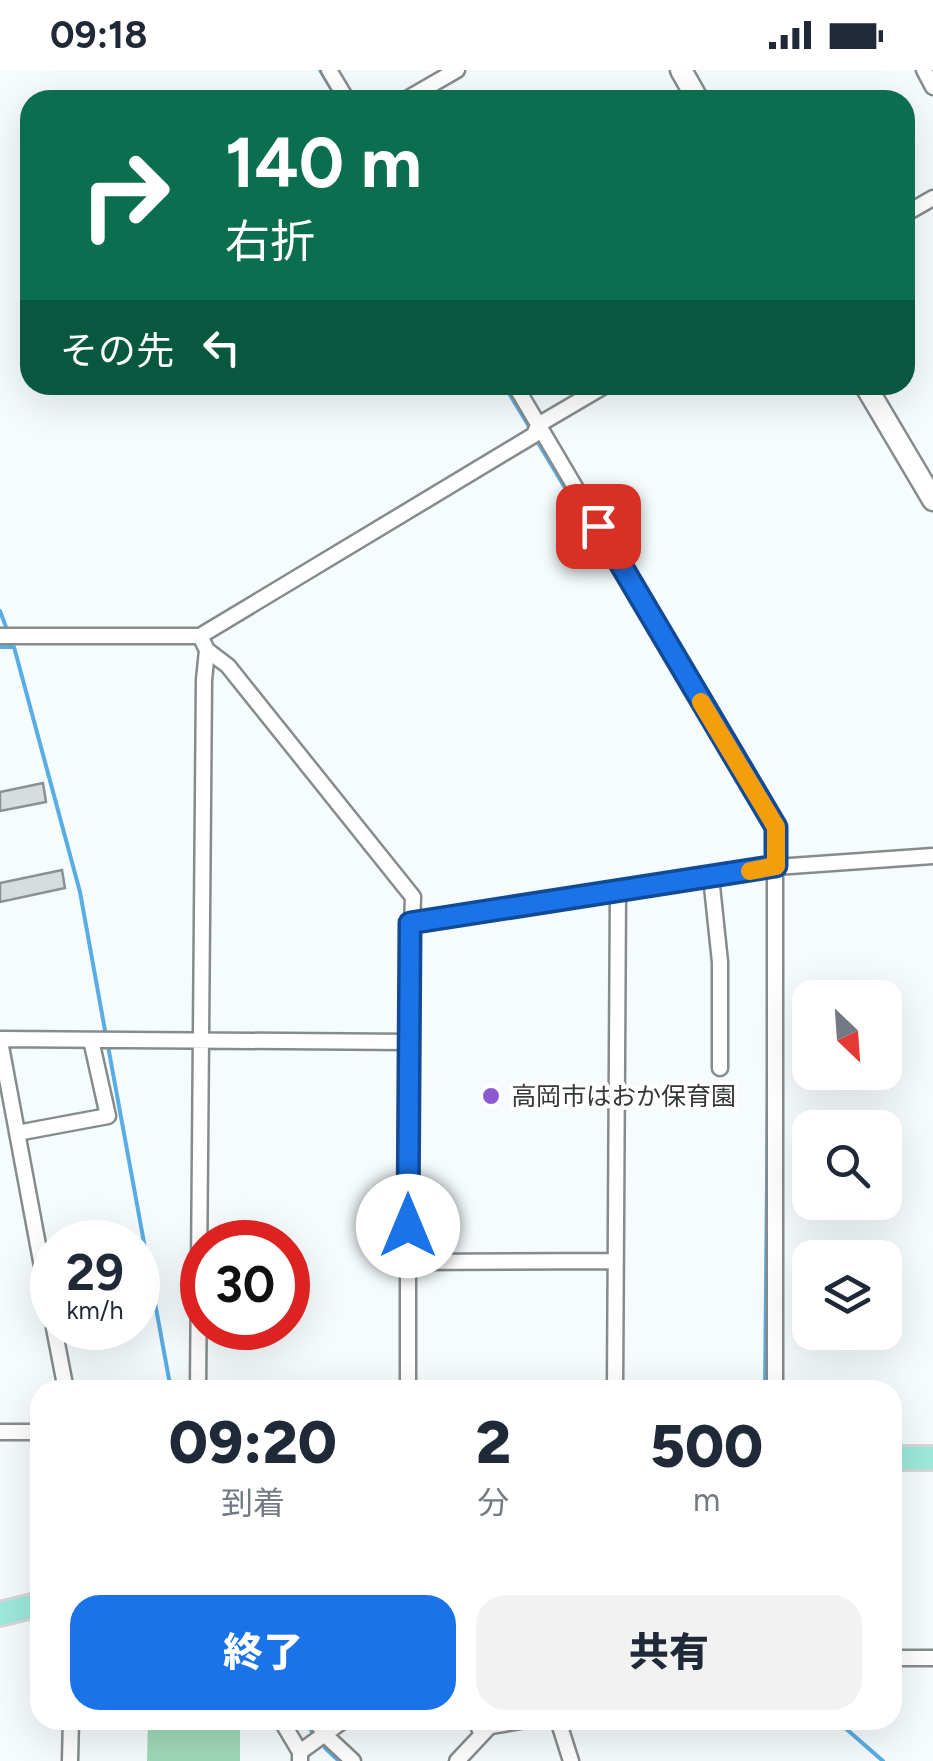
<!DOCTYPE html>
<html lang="ja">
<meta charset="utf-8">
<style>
:root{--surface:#fff;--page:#f2f2f3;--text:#1f2937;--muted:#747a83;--accent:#1a73e8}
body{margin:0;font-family:Figtree,"Noto Sans JP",sans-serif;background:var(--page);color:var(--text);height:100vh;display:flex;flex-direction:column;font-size:38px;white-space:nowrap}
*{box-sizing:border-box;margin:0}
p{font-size:32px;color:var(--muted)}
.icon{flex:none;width:55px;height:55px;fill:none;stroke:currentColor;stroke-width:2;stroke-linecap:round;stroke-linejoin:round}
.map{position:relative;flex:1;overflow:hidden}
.sheet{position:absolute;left:30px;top:1310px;width:872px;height:350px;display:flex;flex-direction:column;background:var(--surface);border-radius:30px;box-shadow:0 10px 40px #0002}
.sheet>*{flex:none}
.hud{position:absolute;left:20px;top:20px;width:895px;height:305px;border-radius:30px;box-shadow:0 10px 40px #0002;background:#0b6e4f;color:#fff;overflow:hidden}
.needle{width:65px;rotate:155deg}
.fabs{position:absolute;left:792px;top:910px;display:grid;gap:20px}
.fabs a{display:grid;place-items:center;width:110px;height:110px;border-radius:20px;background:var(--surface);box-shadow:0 10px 40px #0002;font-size:50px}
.speed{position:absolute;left:30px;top:1150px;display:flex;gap:20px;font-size:50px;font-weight:700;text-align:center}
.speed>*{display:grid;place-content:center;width:130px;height:130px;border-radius:50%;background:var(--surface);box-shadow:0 10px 40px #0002;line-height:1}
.speed small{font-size:25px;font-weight:400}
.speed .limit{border:15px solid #d22;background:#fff;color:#111}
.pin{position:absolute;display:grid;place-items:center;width:85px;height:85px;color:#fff;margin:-42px;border-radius:20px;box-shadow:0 5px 15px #0006}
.me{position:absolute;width:110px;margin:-55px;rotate:0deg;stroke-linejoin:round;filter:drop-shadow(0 0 8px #0008)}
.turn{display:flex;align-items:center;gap:35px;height:210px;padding:0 40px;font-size:45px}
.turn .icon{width:130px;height:130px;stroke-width:2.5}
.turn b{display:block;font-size:70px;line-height:85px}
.then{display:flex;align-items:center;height:95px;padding:0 40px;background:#0003;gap:20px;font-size:38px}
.eta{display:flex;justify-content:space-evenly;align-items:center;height:170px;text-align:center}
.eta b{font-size:60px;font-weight:800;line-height:70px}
.action{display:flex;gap:20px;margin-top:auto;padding:20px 40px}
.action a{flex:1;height:115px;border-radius:30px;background:var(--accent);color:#fff;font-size:40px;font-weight:800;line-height:115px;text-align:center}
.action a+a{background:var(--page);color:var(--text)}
.status{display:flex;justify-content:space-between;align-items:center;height:70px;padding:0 50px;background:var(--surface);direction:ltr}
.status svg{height:28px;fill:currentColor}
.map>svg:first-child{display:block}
.green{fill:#9fd9b9}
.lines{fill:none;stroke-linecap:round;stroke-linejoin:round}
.stream{stroke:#58ade5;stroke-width:4}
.building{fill:#d7dddf;stroke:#8b9092;stroke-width:2.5}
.street-casing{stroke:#868c8c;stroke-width:19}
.secondary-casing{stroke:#868c8c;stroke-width:25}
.primary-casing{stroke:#d7d7d7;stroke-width:28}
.street{stroke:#fff;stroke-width:14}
.secondary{stroke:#fff;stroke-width:20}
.primary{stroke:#9ee9dc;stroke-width:22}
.route-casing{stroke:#114b97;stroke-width:25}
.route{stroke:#1a73e8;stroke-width:18}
.slow{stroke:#f59e0b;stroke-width:18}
.poi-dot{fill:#8c5bd4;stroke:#fff;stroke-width:4}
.labels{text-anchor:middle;stroke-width:8;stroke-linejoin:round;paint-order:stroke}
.poi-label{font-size:25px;fill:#353838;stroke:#fff;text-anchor:start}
</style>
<div class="status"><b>09:18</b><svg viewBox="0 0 49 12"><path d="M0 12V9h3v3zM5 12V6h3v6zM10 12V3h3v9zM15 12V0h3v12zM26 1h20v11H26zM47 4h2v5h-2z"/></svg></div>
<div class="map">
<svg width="933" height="1691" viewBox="0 0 933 1691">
<rect width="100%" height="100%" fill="#f6fcfd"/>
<path class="green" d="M148,1650h92v41h-93z"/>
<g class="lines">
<path class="stream" d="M320,0l18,30
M504,315l26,43
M537,371l193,322
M0,541l6,16
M0,577h14l66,245 26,144
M765,753l3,20
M108,976l63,344
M765,1320l3,-313
M305,1650l7,12
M836,1650l47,41
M325,1678l14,13"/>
</g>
<path class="building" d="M43,713l3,19 -46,9v-19z
M62,800l3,18 -65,14v-19z"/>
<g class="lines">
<g class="street-casing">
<path id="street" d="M329,0l18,30
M924,0l9,17
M405,30l52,-30
M905,144l28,-16
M515,315l260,442v563
M0,566h200l334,-201 4,-10 68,-40
M200,566l7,14 21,16 185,231 -5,145v348
M711,807l9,85v106
M410,853l366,-56 157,-11
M0,969l408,3
M0,971l52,279
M17,1063l91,-17 -17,-76
M408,1192l207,-1
M54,1258l12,62
M198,1320l6,-710 3,-30
M615,1320l3,-499
M0,1362h40
M892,1588h41
M281,1650l19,32v8
M316,1650l8,14 29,27
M476,1650l3,8 48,-8
M558,1650l13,41
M300,1682l44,-32
M70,1691l1,-41
M457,1691l32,-34"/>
</g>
<g class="secondary-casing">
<path id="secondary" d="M681,0l17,30
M865,315l68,115"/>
</g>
<g class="primary-casing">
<path id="primary" d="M892,1388h41
M0,1544l40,-10"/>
</g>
<use href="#street" class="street"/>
<use href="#secondary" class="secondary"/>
<use href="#primary" class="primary"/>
</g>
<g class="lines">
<g class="route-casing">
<path id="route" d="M408,1156l2,-303 366,-57v-39l-178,-301"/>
</g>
<use href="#route" class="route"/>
<path class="slow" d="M701,632l75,125v39l-26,5"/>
</g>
<circle class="poi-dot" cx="491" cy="1026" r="10"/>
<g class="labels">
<g class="poi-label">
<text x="511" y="1035">高岡市はおか保育園</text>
</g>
</g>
</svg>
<div class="fabs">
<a><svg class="needle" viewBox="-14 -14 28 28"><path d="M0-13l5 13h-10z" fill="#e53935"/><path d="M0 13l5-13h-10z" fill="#747a83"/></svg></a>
<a><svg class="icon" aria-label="search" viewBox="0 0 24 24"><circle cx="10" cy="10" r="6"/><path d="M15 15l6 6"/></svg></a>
<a><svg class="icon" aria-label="layers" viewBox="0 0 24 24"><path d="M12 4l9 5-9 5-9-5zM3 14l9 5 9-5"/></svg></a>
</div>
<div class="speed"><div>29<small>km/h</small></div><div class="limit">30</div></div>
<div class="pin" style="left:598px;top:456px;background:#d93025"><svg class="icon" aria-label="arrive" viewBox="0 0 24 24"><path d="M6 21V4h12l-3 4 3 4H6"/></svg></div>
<svg class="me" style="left:408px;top:1156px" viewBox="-20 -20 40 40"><circle r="19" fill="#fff"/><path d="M0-13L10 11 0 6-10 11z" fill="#1a73e8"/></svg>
<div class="hud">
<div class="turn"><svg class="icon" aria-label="right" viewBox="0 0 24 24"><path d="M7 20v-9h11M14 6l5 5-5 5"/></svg><div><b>140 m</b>右折</div></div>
<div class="then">その先<svg class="icon" aria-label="left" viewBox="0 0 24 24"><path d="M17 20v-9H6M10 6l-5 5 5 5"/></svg></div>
</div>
<section class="sheet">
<div class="eta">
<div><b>09:20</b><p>到着</p></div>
<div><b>2</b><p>分</p></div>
<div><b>500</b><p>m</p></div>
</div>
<div class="action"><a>終了</a><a>共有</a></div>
</section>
</div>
